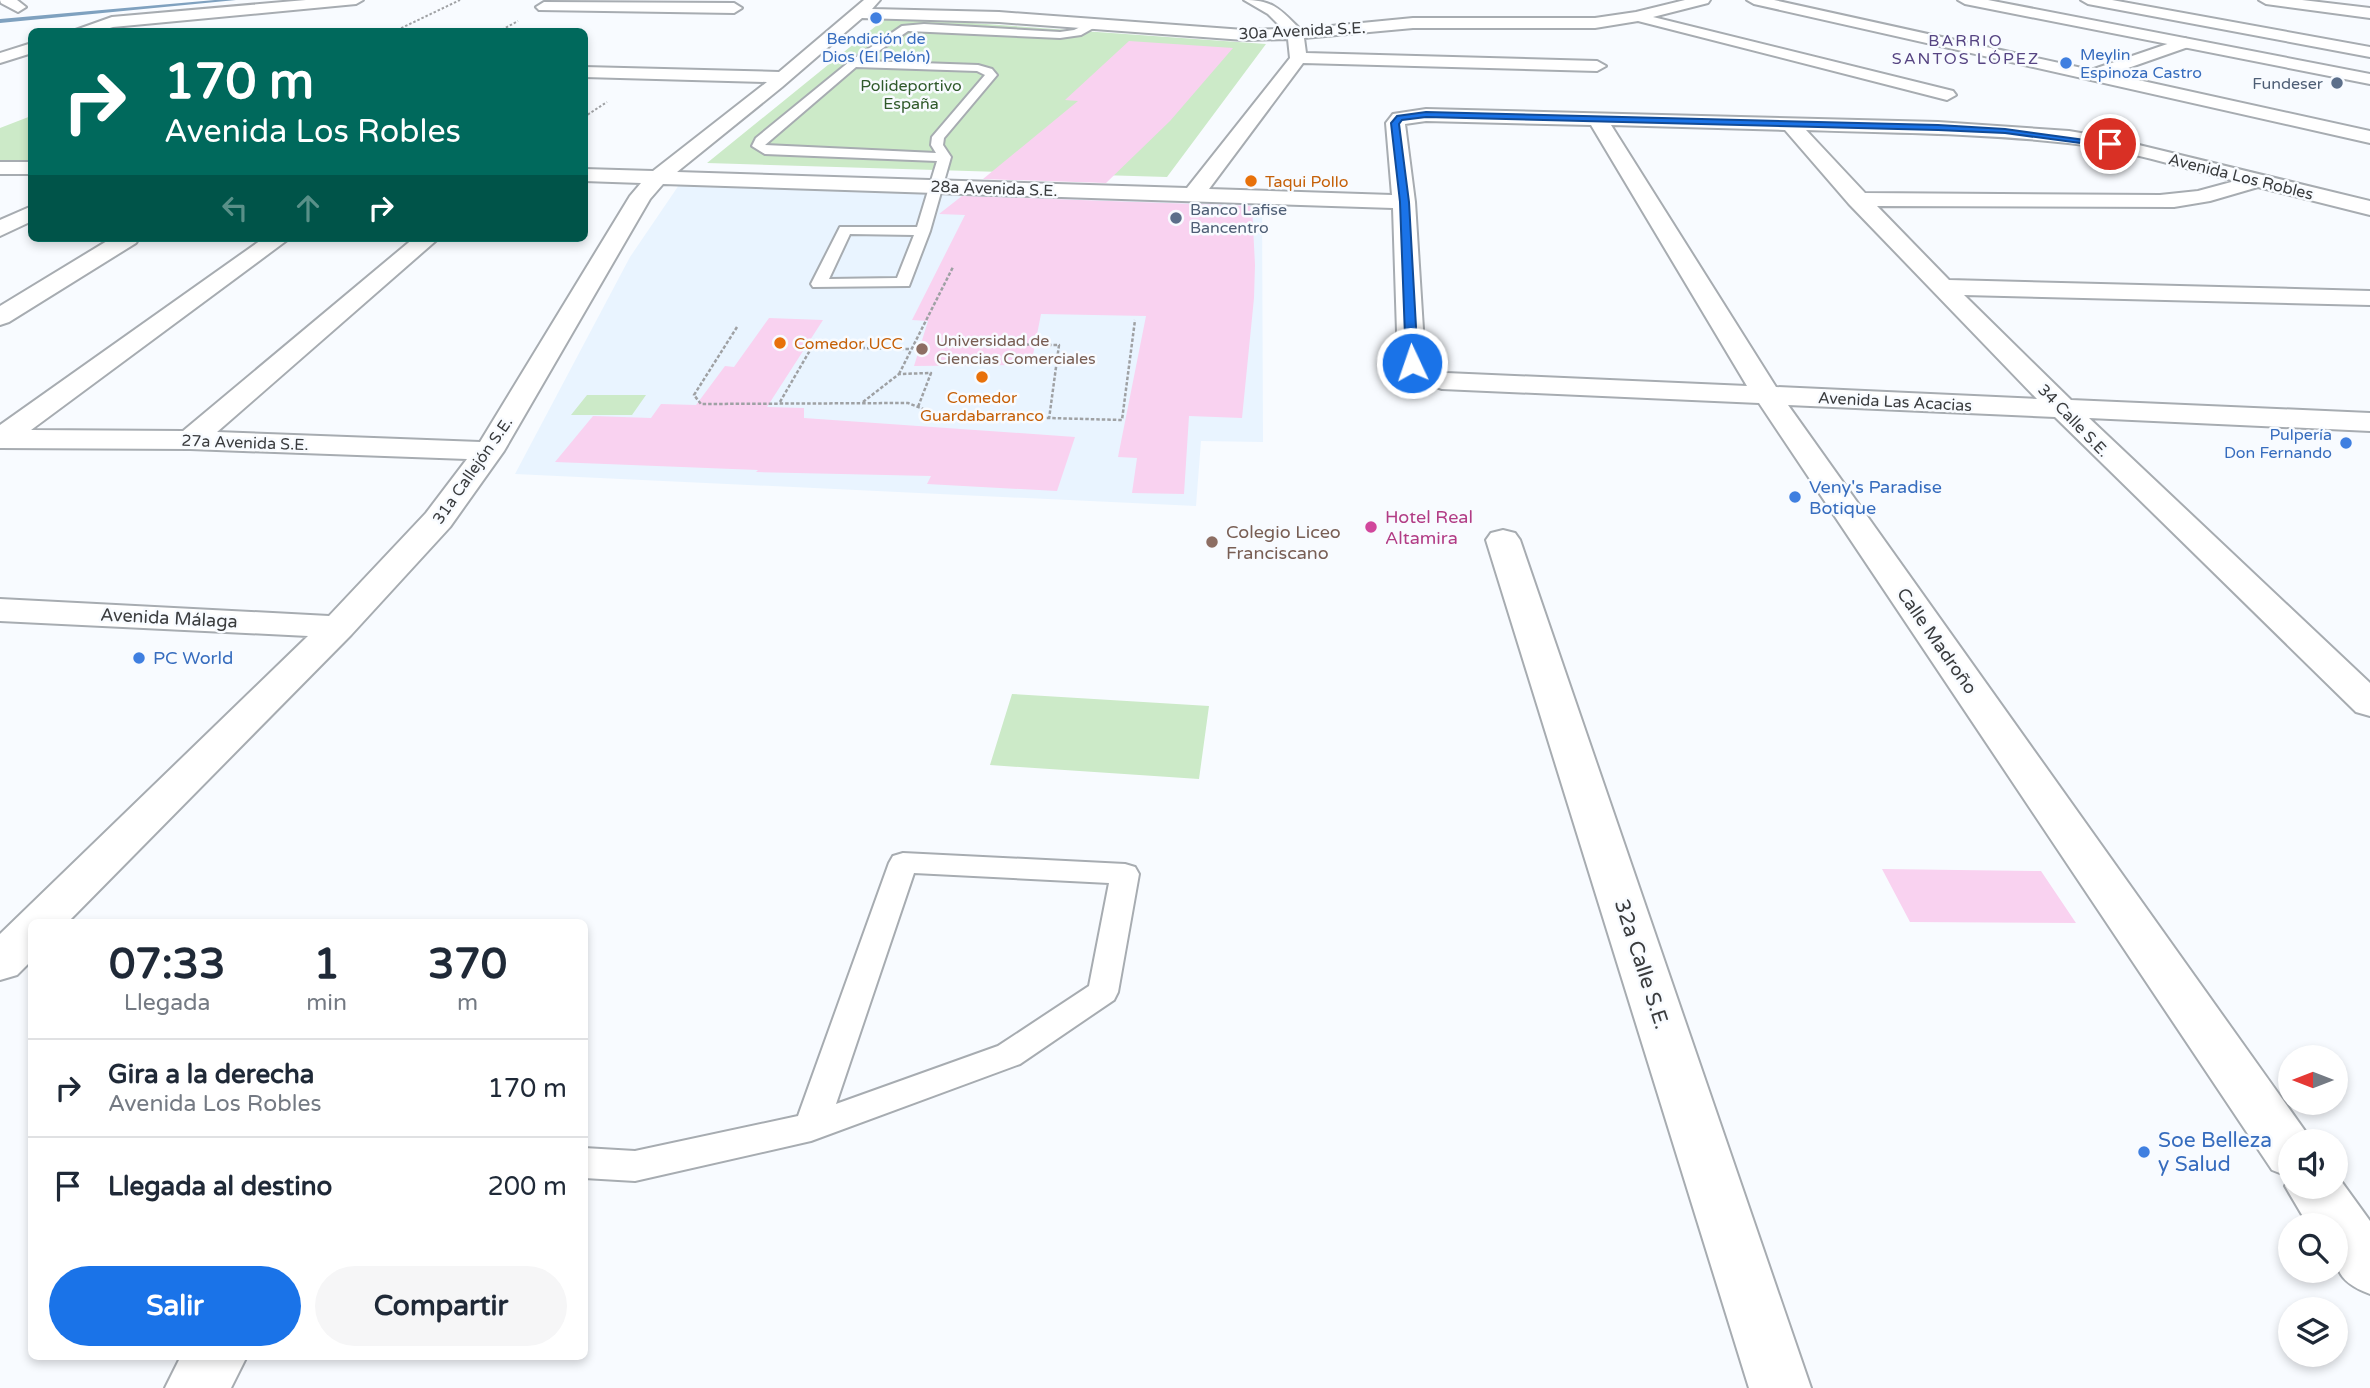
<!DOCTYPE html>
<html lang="es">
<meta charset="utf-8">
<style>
:root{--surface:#fff;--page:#f6f6f7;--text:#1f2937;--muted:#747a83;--line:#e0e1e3;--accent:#1a73e8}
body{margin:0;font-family:"Varela Round",sans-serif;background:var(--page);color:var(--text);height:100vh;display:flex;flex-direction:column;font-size:26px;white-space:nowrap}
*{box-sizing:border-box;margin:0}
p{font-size:23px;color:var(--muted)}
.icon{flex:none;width:38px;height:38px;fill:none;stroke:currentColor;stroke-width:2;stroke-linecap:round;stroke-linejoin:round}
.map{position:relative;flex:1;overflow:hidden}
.details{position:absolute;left:28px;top:919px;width:560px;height:441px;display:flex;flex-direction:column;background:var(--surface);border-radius:10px;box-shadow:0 4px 10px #0003}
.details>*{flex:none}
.hud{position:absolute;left:28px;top:28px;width:560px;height:214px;border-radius:10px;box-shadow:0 4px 10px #0003;background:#00695c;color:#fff;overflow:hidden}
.needle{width:46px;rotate:270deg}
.tools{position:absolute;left:2278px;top:1045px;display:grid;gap:14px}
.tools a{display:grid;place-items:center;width:70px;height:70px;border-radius:50%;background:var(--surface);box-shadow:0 4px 10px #0003;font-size:35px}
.pin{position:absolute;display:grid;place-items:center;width:60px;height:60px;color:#fff;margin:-30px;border:4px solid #fff;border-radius:50%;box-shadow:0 2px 7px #0007}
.me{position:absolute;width:77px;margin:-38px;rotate:357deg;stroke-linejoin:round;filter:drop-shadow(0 0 5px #0008)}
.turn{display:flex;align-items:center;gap:24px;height:147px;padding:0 21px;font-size:32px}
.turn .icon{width:91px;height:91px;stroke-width:2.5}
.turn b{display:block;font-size:49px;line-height:60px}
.lanes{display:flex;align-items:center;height:66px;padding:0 21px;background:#0003;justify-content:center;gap:35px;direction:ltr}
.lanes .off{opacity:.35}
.eta{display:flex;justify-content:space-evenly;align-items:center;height:119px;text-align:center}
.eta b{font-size:42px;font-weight:700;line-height:49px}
.action{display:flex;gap:14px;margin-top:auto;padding:14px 21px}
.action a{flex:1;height:80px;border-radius:42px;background:var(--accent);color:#fff;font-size:28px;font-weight:700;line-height:80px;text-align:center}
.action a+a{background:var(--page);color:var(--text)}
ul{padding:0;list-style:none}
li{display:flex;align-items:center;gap:21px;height:98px;padding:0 21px;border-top:2px solid var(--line)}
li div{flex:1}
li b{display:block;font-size:26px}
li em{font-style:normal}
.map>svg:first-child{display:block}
.built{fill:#e9f4ff}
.green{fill:#cceac8}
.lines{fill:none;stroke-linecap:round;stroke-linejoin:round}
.stream{fill:#7fa1bf;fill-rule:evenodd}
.building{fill:#f9d2f0}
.lane-casing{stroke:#a7acb1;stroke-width:4}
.street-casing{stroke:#a7acb1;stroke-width:4}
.primary-casing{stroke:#a7acb1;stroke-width:4}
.path-far1{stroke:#9fa1a4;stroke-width:2;stroke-dasharray:2.5 2;stroke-linecap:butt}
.path{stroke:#9fa1a4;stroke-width:2.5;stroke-dasharray:3.5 2;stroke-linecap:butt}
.lane{fill:#fff;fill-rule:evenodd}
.street{fill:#fff;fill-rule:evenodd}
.primary{fill:#fff;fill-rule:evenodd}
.route{fill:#1a73e8;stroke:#114b97;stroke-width:2}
.shop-dot{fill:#3f7fe0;stroke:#f8fbff;stroke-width:2.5}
.service-dot{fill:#5c6f8a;stroke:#f8fbff;stroke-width:2.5}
.food-dot{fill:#e8710a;stroke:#f8fbff;stroke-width:2.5}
.education-dot{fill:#8d6e63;stroke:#f8fbff;stroke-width:2.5}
.hotel-dot{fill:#d1479c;stroke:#f8fbff;stroke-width:2.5}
.labels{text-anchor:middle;stroke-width:5;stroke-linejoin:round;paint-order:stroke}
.far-street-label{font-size:16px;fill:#3a3c3e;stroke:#f8fbff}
.far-shop-label{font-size:16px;fill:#366cbe;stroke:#f8fbff}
.far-neighbourhood-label{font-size:16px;letter-spacing:2px;fill:#564482;stroke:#f8fbff}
.far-service-label{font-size:16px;fill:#4e5e75;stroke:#f8fbff;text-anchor:end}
.far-park-label{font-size:16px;fill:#2f592a;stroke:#f8fbff}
.far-food-label{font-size:16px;fill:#c56008;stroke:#f8fbff;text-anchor:start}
.far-education-label{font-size:16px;fill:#785e54;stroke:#f8fbff;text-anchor:start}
.shop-label{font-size:18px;fill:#366cbe;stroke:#f8fbff;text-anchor:start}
.hotel-label{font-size:18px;fill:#b23c85;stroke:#f8fbff;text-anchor:start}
.education-label{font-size:18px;fill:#785e54;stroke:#f8fbff;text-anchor:start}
.street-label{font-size:18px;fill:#3a3c3e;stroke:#f8fbff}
.near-street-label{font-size:21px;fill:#3a3c3e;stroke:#f8fbff}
.near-shop-label{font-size:21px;fill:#366cbe;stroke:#f8fbff;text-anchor:start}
</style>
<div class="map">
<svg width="2370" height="1388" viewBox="0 0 2370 1388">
<rect width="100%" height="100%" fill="#f8fbff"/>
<path class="built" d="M681,182l581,16 1,244 -62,-1 -5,65 -681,-32 115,-217z"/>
<path class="green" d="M887,17l379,27 -99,133 -460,-14z
M31,116v46h-31v-34z
M587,395h59l-14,20h-61z
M1012,694l197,12 -10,73 -209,-14z"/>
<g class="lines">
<path class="stream" d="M215,0h21l-236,23v-4z"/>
</g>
<path class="building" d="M1129,41l104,7 -63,73 -64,62 -123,-4 95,-78 -13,-1z
M962,196l290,10 3,59 -1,33 -12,120 -53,-2 -5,78 -52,-1 5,-35 -19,-1 28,-141 -105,-2 -10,51 -117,1 14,-45 -16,-1 53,-105 -26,-1z
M769,318l54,2 -56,87 37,1v10l271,19 -18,54 -130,-7 4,-8 -175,-4 2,-2 -203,-8 38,-46 58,2 10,-14 35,1 29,-39 9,1z
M1882,869l159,2 35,52 -166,-1z"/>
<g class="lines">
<g class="lane-casing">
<path id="lane" d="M1093,21l4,1v4l-16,9 -21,3 -152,-7 -44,30 114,4 14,4 5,6 -53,63 -1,7 8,12 -21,74 -21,55 -96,1 -2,-3 29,-57h77l20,-66 -172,-7 -13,-8 4,-8 93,-76 53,-36 22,-2 136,8 14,-2zM856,67l121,4 8,4 -53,62 -1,8 5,8 -171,-8zM850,234l64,1 -17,43 -68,1z
M903,853l222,11 10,3 4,7 -21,118 -4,8 -94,64 -209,77 -176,40 -51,-3v-30l51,3 163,-35 91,-253 4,-7zM914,873l195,10 -20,103 -91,60 -162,58z"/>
</g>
<g class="street-casing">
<path id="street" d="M0,0h17l9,7 -8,5 -17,-9z
M306,0h57l-7,4 -243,23 -16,5h-27l42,-15z
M864,0h16l-8,9 127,3 245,18 39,-1 -15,-15 -24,-14c29,0 36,9 56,29l113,-11h182l41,-6 49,-12h25l-2,3 -55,14 300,74 3,4 -9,5 -309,-79 -43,7h-182l-109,10 2,15 291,8 9,5 -9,5 -294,-8 -94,126 183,6 -6,-72 7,-9 33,-5 512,13 131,9 41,7 260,63v14l-112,-28 -48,14 -36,6 -297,-1 72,74 421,11v14l-406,-10 107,105 299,13v18l-281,-13 281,265v33l-14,-4 -301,-295 -267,-12 522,733 2,3h-21v45h45v-12l34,47v73c-40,-15 -34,-31 -34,-69h-28l-23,-39 5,-9 -18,-7 -513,-767 -317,-14 -30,-10 -14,-16 -5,-155 -730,-24 -13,15 -146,252 -54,76 -99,108 -283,287h-36v38l-15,15 -17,5v-46l308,-298 -308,-15v-22l329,17 97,-103 41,-54 -277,-10 -190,-1v-23l264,-187h26l-259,192 152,1 231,-193h25l-222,194 263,10 150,-246 11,-13 -57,-2v-12l69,2 114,-89 -183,-5v-10l195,5zM862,18l137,4 245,18 44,-1 2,19 -103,130 -510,-16 105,-85zM1426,121l165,4 156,261 -301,-13 -14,-6 -7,-6 -10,-159 -10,-78zM1611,125l174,5 64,74 188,195 -261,-12zM1806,130c87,3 175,3 262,13 56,6 112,24 167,38l-37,10 -38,4 -295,-2z
M1747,0h27l317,70 94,-32 8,5 -2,3 -80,28 259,57v12l-616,-139z
M2081,0h31l258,47v10l-282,-53z
M2259,0h43l68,8v10l-104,-14z
M544,2l190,1 8,5 -8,5 -195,-3 -3,-3z
M32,43v10l-32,10v-10z
M0,162h32v12h-32z
M32,206v15l-32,15v-16z
M112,238h27l-3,5 -127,79 -9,3v-19z
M1503,530l12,3 5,7 291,848h-62l-263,-848 5,-7z
M181,1356h66l-16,32h-66z"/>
</g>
<g class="primary-casing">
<path id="primary" d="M1958,0h30l382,74v10l-405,-80z"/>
</g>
<path class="path-far1" d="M393,32l67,-32
M498,32l20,-11
M584,117l23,-15"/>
<path class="path" d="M737,327l-43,68 7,9 207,-1 30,12 184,5 13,-100
M982,344l77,1 -10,74
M812,347l97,2
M899,374l54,-107
M780,402l36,-62
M863,402l36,-28 32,-1 -13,34"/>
<use href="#lane" class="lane"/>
<use href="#street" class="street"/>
<use href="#primary" class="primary"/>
</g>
<path class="route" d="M1426,112l512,13 67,4 109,15 -4,3 -105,-14 -67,-3 -512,-13 -24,3 -3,4 10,78 9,161 -6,3 -6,-3 -6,-161 -9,-79 6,-7z"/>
<g class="shop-dot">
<circle cx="876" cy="18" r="7"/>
<circle cx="2066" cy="63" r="7"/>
<circle cx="2346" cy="443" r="7"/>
<circle cx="1795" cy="497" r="7"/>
<circle cx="139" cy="658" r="7"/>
<circle cx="2144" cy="1152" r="7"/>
</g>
<g class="service-dot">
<circle cx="2337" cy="83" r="7"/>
<circle cx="1176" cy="218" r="7"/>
</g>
<g class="food-dot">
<circle cx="1251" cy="181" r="7"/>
<circle cx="780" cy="343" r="7"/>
<circle cx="982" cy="377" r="7"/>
</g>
<g class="education-dot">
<circle cx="922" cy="349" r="7"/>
<circle cx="1212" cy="542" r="7"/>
</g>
<circle class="hotel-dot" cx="1371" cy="527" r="7"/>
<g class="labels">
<g class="far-street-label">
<text transform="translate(1302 30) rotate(-3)" y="6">30a Avenida S.E.</text>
<text transform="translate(2241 176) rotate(14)" y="6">Avenida Los Robles</text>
<text transform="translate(994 188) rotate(2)" y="6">28a Avenida S.E.</text>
<text transform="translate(1895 401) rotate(3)" y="6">Avenida Las Acacias</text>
<text transform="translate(2074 420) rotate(46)" y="6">34 Calle S.E.</text>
<text transform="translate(245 442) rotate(2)" y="6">27a Avenida S.E.</text>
<text transform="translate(472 470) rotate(-55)" y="6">31a Callejón S.E.</text>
</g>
<g class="far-shop-label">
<text x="876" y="44">Bendición de<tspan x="876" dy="18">Dios (El Pelón)</tspan></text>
<text x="2080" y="60" text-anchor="start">Meylin<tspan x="2080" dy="18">Espinoza Castro</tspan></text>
<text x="2332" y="440" text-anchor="end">Pulpería<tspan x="2332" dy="18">Don Fernando</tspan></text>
</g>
<g class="far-neighbourhood-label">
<text x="1966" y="46">BARRIO<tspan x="1966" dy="18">SANTOS LÓPEZ</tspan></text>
</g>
<g class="far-service-label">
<text x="2323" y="89">Fundeser</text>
<text x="1190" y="215" text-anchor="start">Banco Lafise<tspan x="1190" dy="18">Bancentro</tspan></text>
</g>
<g class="far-park-label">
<text x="911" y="91">Polideportivo<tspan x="911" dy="18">España</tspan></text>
</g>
<g class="far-food-label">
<text x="1265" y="187">Taqui Pollo</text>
<text x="794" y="349">Comedor UCC</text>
<text x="982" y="403" text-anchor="middle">Comedor<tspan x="982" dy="18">Guardabarranco</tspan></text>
</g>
<g class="far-education-label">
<text x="936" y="346">Universidad de<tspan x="936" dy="18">Ciencias Comerciales</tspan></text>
</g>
<g class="shop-label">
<text x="1809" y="493">Veny's Paradise<tspan x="1809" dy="21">Botique</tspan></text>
<text x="153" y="664">PC World</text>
</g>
<g class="hotel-label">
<text x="1385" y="523">Hotel Real<tspan x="1385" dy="21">Altamira</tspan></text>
</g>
<g class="education-label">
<text x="1226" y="538">Colegio Liceo<tspan x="1226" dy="21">Franciscano</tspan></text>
</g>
<g class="street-label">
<text transform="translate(169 618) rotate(3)" y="6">Avenida Málaga</text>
<text transform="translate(1937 641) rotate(55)" y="6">Calle Madroño</text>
</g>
<g class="near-street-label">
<text transform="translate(1642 964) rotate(72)" y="7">32a Calle S.E.</text>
</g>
<g class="near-shop-label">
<text x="2158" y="1147">Soe Belleza<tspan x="2158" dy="24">y Salud</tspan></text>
</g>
</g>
</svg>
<div class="tools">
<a><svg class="needle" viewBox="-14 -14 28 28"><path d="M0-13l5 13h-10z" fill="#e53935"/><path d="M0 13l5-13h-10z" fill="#747a83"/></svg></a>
<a><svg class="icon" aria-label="sound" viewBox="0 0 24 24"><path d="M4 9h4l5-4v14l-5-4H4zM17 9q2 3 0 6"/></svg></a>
<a><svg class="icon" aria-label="search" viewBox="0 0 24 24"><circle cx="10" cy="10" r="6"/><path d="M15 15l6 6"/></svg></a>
<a><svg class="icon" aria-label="layers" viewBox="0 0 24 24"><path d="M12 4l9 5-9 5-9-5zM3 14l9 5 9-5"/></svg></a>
</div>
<div class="pin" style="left:2110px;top:144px;background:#d93025"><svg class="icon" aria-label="arrive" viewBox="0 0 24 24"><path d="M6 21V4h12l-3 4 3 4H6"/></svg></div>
<svg class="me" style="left:1412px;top:363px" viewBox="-20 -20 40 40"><circle r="17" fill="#1a73e8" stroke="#fff" stroke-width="3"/><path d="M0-11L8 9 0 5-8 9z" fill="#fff"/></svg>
<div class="hud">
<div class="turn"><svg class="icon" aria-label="right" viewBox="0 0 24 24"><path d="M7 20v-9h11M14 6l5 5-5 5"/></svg><div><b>170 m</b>Avenida Los Robles</div></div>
<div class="lanes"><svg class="icon off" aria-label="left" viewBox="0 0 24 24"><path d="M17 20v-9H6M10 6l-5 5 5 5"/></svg><svg class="icon off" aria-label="ahead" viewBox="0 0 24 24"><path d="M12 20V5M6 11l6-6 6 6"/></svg><svg class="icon" aria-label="right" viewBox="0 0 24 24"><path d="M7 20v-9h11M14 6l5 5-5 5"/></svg></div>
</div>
<section class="details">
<div class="eta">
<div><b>07:33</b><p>Llegada</p></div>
<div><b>1</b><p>min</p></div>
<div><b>370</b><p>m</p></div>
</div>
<ul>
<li><svg class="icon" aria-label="right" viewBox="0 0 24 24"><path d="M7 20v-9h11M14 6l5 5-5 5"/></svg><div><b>Gira a la derecha</b><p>Avenida Los Robles</p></div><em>170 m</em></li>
<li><svg class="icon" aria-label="arrive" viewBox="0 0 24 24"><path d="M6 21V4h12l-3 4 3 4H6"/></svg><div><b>Llegada al destino</b></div><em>200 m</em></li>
</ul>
<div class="action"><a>Salir</a><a>Compartir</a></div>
</section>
</div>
